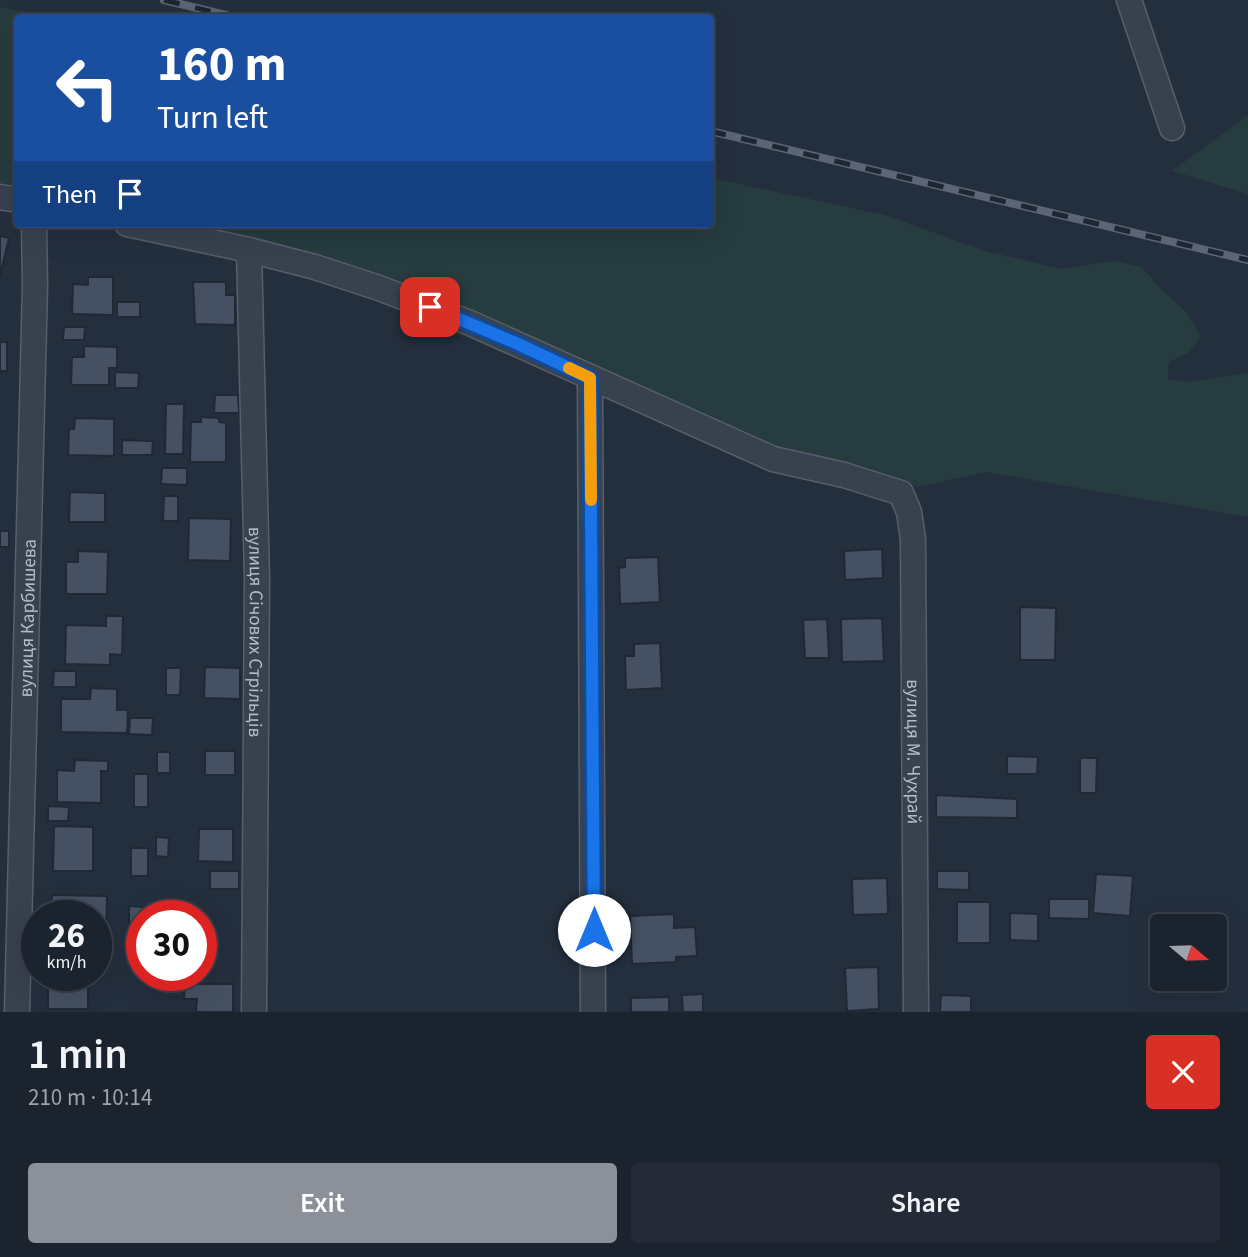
<!DOCTYPE html>
<meta charset="utf-8">
<style>
:root{--surface:#1b232e;--page:#242b36;--text:#f1f3f6;--muted:#a0a4aa;--line:#39404a;--accent:#8c9099}
body{margin:0;font-family:"Source Sans 3",sans-serif;background:var(--page);color:var(--text);height:100vh;display:flex;flex-direction:column;font-size:26px;white-space:nowrap}
*{box-sizing:border-box;margin:0}
p{font-size:23px;color:var(--muted)}
.icon{flex:none;width:38px;height:38px;fill:none;stroke:currentColor;stroke-width:2;stroke-linecap:round;stroke-linejoin:round}
.map{position:relative;height:1012px;overflow:hidden}
.drawer{display:flex;flex-direction:column;background:var(--surface);flex:1}
.drawer>*{flex:none}
.hud{position:absolute;left:14px;top:14px;width:700px;height:214px;border-radius:7px;box-shadow:0 7px 28px #0002,0 0 0 2px var(--line);background:#1a4fa0;color:#fff;overflow:hidden}
.needle{width:46px;rotate:109deg}
.controls{position:absolute;left:1150px;top:914px;display:grid;gap:14px}
.controls a{display:grid;place-items:center;width:77px;height:77px;border-radius:7px;background:var(--surface);box-shadow:0 7px 28px #0002,0 0 0 2px var(--line);font-size:35px}
.speed{position:absolute;left:21px;top:900px;display:flex;gap:14px;font-size:35px;font-weight:700;text-align:center}
.speed>*{display:grid;place-content:center;width:91px;height:91px;border-radius:50%;background:var(--surface);box-shadow:0 7px 28px #0002,0 0 0 2px var(--line);line-height:1}
.speed small{font-size:18px;font-weight:400}
.speed .limit{border:10px solid #d22;background:#fff;color:#111}
.pin{position:absolute;display:grid;place-items:center;width:60px;height:60px;color:#fff;margin:-30px;border-radius:14px;box-shadow:0 4px 10px #0006}
.me{position:absolute;width:77px;margin:-38px;rotate:0deg;stroke-linejoin:round;filter:drop-shadow(0 0 5px #0008)}
.turn{display:flex;align-items:center;gap:24px;height:147px;padding:0 28px;font-size:32px}
.turn .icon{width:91px;height:91px;stroke-width:2.5}
.turn b{display:block;font-size:49px;line-height:60px}
.then{display:flex;align-items:center;height:66px;padding:0 28px;background:#0003;gap:14px;font-size:26px}
.round{display:grid;place-items:center;flex:none;width:74px;height:74px;border-radius:7px;background:var(--page)}
.headline{display:flex;align-items:center;justify-content:space-between;height:119px;padding:0 28px}
h1{font-size:42px;font-weight:600;line-height:52px}
.primary-button{display:flex;gap:14px;margin-top:auto;padding:14px 28px}
.primary-button a{flex:1;height:80px;border-radius:7px;background:var(--accent);color:#fff;font-size:28px;font-weight:600;line-height:80px;text-align:center}
.primary-button a+a{background:var(--page);color:var(--text)}
.map>svg:first-child{display:block}
.green{fill:#263c3f}
.building{fill:#455162;stroke:#1f2835;stroke-width:2}
.lines{fill:none;stroke-linecap:round;stroke-linejoin:round}
.street-casing{stroke:#565f6c;stroke-width:27}
.street{stroke:#38414e;stroke-width:24}
.rail-casing{stroke:#5a6575;stroke-width:8}
.rail{stroke:#1d2633;stroke-width:5;stroke-dasharray:16;stroke-linecap:butt}
.route-casing{stroke:#114b97;stroke-width:18}
.route{stroke:#1a73e8;stroke-width:12}
.slow{stroke:#f59e0b;stroke-width:12}
.labels{text-anchor:middle;stroke-width:7;stroke-linejoin:round;paint-order:stroke}
.street-label{font-size:19px;fill:#b4bcc9;stroke:#1d2633}
</style>
<div class="map">
<svg width="1248" height="1012" viewBox="0 0 1248 1012">
<rect width="100%" height="100%" fill="#242f3e"/>
<path class="green" d="M0,7l50,10 -32,1 -1,173 -17,-5z
M1248,115v79l-76,-23z
M711,178l174,37 100,36 76,18 53,-8 28,6 19,22 26,24 14,24 -13,16 -19,9 -1,17 20,3 60,-9v144l-262,-45 -68,15 -149,-38 -276,-125 -319,-100h536z"/>
<path class="building" d="M0,236l9,2 -9,38z
M88,277h25v38l-41,-1 1,-30 15,1z
M193,282h33v13h9v30l-40,-1z
M117,302h23v15h-23z
M64,327h21l-1,13h-21z
M0,342h7v29h-7z
M84,346l33,1v21h-8v17h-38l1,-28h12z
M115,372l24,1 -1,15h-23z
M215,395h23l1,18h-25z
M166,404h18l-1,50h-18z
M201,417l18,1v4l7,1v39h-36l1,-40h10z
M75,418l39,1v37l-46,-1 1,-26h5z
M122,440l31,1 -1,14h-30z
M162,468h25v17l-26,-1z
M70,492l35,1v29h-36z
M164,496h14v25h-15z
M189,518l42,1 -1,42 -42,-1z
M0,531h9v16h-9z
M882,549l1,29 -38,2 -1,-29z
M78,551l30,1 -1,42h-41v-32h12z
M658,557l2,45 -40,2 -1,-36 6,-1v-9z
M1020,607l36,1 -1,52h-35z
M106,616h17l-1,39 -12,-1v11l-45,-1 1,-39 40,1z
M882,618l2,43 -42,1 -1,-43z
M827,619l2,39h-24l-2,-38z
M660,643l2,45 -36,2 -1,-34h9v-12z
M205,667l35,1v31l-36,-1z
M166,668h15l-1,27h-14z
M54,671h22v16h-23z
M91,688l26,1v21h11l-1,23 -66,-1v-33h29z
M130,718h23l-1,17 -23,-1z
M205,751h30v24h-30z
M157,752h13v21h-13z
M1007,756l31,1 -1,17h-30z
M1080,758h17l-1,35h-16z
M75,760l33,1v10h-7v32l-44,-1v-32l17,1z
M134,774h14v33h-14z
M936,795l81,4v19l-81,-1z
M48,806l21,1 -1,14h-20z
M54,826l39,1v44h-40z
M199,829h34v33l-35,-1z
M156,837l13,1 -1,19 -12,-1z
M131,848h17v28h-17z
M210,871h29v18h-29z
M937,871h32v19l-32,-1z
M1096,874l37,2 -3,40 -37,-3z
M887,878l1,36 -35,1 -1,-36z
M52,895l55,1 -1,44h-10v-25h-45z
M1049,899h40v20l-40,-1z
M957,902h33v41h-33z
M129,906l17,1v8h-4v21l-13,-1z
M152,911h17v4h-17z
M1010,913l28,1v27l-28,-1z
M674,914v14l21,-1 2,29 -21,1v5l-44,2 -2,-48z
M97,966l-1,16h-8v27h-40v-31h12v-3h36z
M878,967l1,42 -32,2 -2,-43z
M185,984h48v28h-37l1,-13h-13z
M703,994v18h-20l-1,-17z
M941,995l30,1v16h-31z
M669,997v15h-38v-14z"/>
<g class="lines">
<g class="street-casing">
<g id="street">
<path d="M1129,0l43,128"/>
<path d="M0,197l18,3"/>
<path id="s1" d="M127,224l122,26 66,17 64,21 91,35 303,136 71,16 57,18 8,19 4,27 3,473"/>
<path id="s2" d="M249,250l8,328 -3,434"/>
<path d="M590,378l3,634"/>
<path id="s3" d="M17,1012l18,-727 -1,-61"/>
</g>
</g>
<use href="#street" class="street"/>
<g class="rail-casing">
<path id="rail" d="M164,0l74,18
M710,131l538,129"/>
</g>
<use href="#rail" class="rail"/>
</g>
<g class="lines">
<g class="route-casing">
<path id="route" d="M430,307l86,36 74,35 4,552"/>
</g>
<use href="#route" class="route"/>
<path class="slow" d="M569,368l21,10 1,122"/>
</g>
<g class="labels">
<g class="street-label">
<text dy="7" stroke="none"><textPath href="#s3" startOffset="394">вулиця Карбишева</textPath></text>
<text dy="7" stroke="none"><textPath href="#s2" startOffset="382">вулиця Січових Стрільців</textPath></text>
<text dy="7" stroke="none"><textPath href="#s1" startOffset="1083">вулиця М. Чухрай</textPath></text>
</g>
</g>
</svg>
<div class="controls">
<a><svg class="needle" viewBox="-14 -14 28 28"><path d="M0-13l5 13h-10z" fill="#e53935"/><path d="M0 13l5-13h-10z" fill="#a0a4aa"/></svg></a>
</div>
<div class="speed"><div>26<small>km/h</small></div><div class="limit">30</div></div>
<div class="pin" style="left:430px;top:307px;background:#d93025"><svg class="icon" aria-label="arrive" viewBox="0 0 24 24"><path d="M6 21V4h12l-3 4 3 4H6"/></svg></div>
<svg class="me" style="left:594px;top:930px" viewBox="-20 -20 40 40"><circle r="19" fill="#fff"/><path d="M0-13L10 11 0 6-10 11z" fill="#1a73e8"/></svg>
<div class="hud">
<div class="turn"><svg class="icon" aria-label="left" viewBox="0 0 24 24"><path d="M17 20v-9H6M10 6l-5 5 5 5"/></svg><div><b>160 m</b>Turn left</div></div>
<div class="then">Then<svg class="icon" aria-label="arrive" viewBox="0 0 24 24"><path d="M6 21V4h12l-3 4 3 4H6"/></svg></div>
</div>
</div>
<section class="drawer">
<div class="headline"><div><h1>1 min</h1><p>210 m · 10:14</p></div><a class="round" style="background:#d93025;color:#fff"><svg class="icon" aria-label="close" viewBox="0 0 24 24"><path d="M6 6l12 12M18 6L6 18"/></svg></a></div>
<div class="primary-button"><a>Exit</a><a>Share</a></div>
</section>
